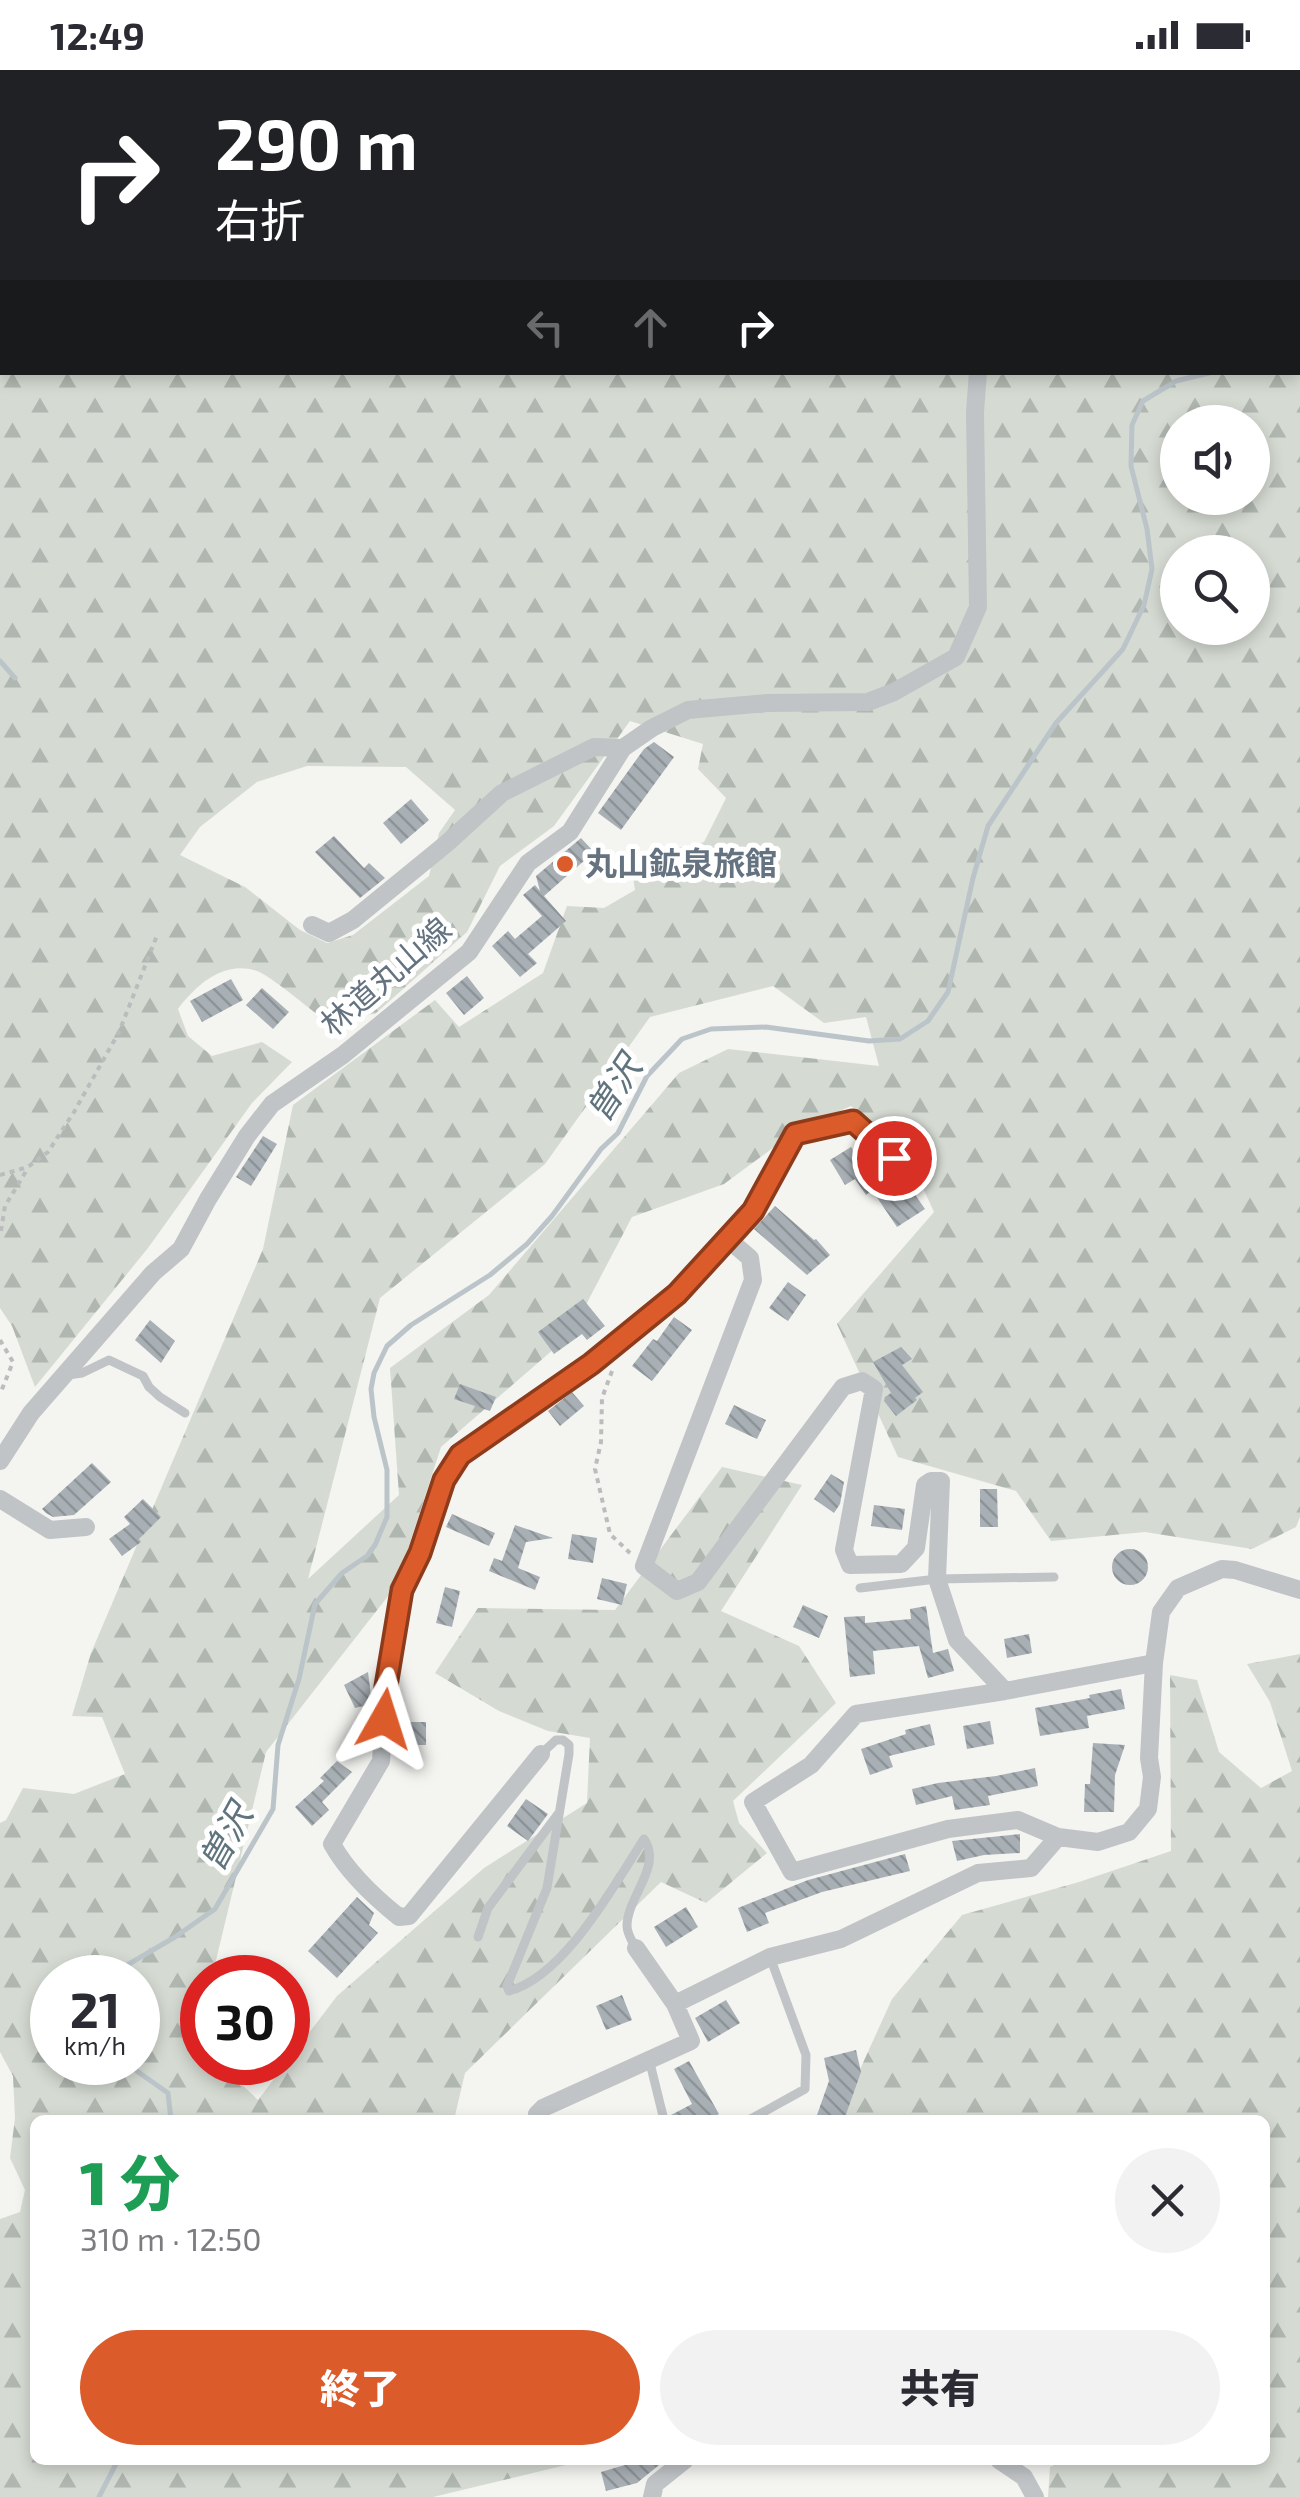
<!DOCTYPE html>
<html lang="ja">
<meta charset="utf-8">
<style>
:root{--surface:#fff;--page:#f2f2f3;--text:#2b2b33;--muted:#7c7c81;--accent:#db5b2a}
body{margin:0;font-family:"Exo 2","Noto Sans JP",sans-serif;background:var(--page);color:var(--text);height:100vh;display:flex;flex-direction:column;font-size:38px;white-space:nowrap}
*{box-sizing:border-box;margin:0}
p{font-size:32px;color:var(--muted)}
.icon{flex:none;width:55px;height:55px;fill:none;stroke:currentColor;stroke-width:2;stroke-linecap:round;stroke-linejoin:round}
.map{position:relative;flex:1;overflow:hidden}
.drawer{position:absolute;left:30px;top:2045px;width:1240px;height:350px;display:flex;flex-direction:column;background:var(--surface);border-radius:15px;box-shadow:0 5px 15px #0003}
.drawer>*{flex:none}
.top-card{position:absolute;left:0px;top:0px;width:1300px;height:305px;box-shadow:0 5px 15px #0003;background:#202124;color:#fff;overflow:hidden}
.fabs{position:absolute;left:1160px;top:335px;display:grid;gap:20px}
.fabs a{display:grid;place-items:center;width:110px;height:110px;border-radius:50%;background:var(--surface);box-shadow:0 5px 15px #0003;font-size:50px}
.speed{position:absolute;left:30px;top:1885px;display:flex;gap:20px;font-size:50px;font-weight:700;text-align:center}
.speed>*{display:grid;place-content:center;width:130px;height:130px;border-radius:50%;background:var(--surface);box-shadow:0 5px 15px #0003;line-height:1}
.speed small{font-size:25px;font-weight:400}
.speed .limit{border:15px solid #d22;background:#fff;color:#111}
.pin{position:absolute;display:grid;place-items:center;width:85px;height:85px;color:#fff;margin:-42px;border:5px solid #fff;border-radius:50%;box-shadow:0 2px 10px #0007}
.me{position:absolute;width:110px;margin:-55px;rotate:6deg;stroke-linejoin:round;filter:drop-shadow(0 0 8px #0008)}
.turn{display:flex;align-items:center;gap:35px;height:210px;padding:0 50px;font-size:45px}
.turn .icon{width:130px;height:130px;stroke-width:2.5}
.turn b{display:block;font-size:70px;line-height:85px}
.lanes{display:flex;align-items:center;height:95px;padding:0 50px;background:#0003;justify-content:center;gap:50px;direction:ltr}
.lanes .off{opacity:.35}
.round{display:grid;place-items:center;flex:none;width:105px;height:105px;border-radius:52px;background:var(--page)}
.summary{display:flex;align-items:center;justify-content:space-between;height:170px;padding:0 50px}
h1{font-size:60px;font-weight:800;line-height:75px;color:#1e9e55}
.button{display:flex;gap:20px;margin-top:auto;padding:20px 50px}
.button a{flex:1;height:115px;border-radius:60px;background:var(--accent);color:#fff;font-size:40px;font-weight:800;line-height:115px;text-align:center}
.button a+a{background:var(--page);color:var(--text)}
.status{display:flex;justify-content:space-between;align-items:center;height:70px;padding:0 50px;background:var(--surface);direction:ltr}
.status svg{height:28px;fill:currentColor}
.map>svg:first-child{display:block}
.forest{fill:url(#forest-firs);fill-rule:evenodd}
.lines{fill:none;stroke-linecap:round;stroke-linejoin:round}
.stream{stroke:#bbc4c9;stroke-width:5}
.building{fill:url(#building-back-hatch)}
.path{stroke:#babcbe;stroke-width:4;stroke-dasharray:5 5;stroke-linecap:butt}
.lane{stroke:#c0c4c7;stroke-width:9}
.street{stroke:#c0c4c7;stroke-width:18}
.route-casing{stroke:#8e3b1b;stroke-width:25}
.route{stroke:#db5b2a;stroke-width:18}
.poi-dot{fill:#db5b2a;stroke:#fff;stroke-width:4}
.labels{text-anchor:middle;stroke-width:10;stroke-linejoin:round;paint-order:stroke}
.poi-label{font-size:32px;font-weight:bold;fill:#657380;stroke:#fff;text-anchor:start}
.street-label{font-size:32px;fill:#657380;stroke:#fff}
.water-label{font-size:35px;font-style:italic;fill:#60747e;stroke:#fff}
</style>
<div class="status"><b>12:49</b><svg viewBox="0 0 49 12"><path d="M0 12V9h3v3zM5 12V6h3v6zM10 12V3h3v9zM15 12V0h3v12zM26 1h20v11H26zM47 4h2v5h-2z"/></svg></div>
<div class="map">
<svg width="1300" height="2427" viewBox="0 0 1300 2427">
<defs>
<pattern id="forest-firs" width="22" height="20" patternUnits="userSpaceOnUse" patternTransform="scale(2.5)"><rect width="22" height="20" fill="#d5dbd2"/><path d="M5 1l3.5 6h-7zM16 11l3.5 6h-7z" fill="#b0b6b0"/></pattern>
<pattern id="building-back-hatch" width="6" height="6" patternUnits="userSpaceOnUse" patternTransform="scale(2.5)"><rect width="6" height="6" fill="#a9b0b5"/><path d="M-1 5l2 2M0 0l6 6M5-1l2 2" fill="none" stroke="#8d9498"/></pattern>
</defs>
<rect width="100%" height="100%" fill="#f4f4f1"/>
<path class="forest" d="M0,0h1300v1447l-4,10 -44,22 -107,-17 -94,9 -35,-50 -118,-34 -61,-133 97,-112 -12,-26 1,-27 -72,-53 -51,22 -76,56 -92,33 -62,118 -129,112 -45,139 -130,166 -54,225 -10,1v40l-5,23 5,6v15l17,1 39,37 79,-104 147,-128 103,-65 3,-65 -42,-7 -49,-20 -64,-38 43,-65 137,2 107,-143 80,18 -81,126 78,35 37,57 -103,98 6,22 28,30 -61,50 -45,-21 -196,191 -11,47h-419v340h532l3,4 -137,33h-433v-278l20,-7 5,-22 -15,-32 5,-40 -2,-42 -13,-24v-229l6,-3 17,-32 51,6 51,-20 -23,-57 -30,-1 19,-63 172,-404 30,-144 142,-105 24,27 84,-54 24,-67 37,2 31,-18 -5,-31 74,-17 22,-44 -28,-29 5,-25 -73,-23 -76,105 -54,40 -33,66 -92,82 -53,4c-15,-11 -51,-42 -65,-47 -33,-11 -60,13 -79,38l10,27 24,20 50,-14 30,20 -40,41 -104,145 -113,139 -23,-61 -12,-18zM2,2h1296v300h-1296zM1178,352h74v76h-74zM1178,482h74v76h-74zM307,696l99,1 49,43 -16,23 -10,43 -76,59 -26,8 -27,-13 -55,-43 -65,-32 20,-28 57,-45zM773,916l51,37 42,-6 13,49 -151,-17 -49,24 -190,222 -99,73 9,127 -91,84 72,-281 165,-134 105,-147zM52,1908h86v84h-86z
M1300,1584v843h-252l2,-30 14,-7h201v-340h-428l55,-121 70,-84 117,-33 92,-31 -1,-176 27,5 22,72 42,36 31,-17 -22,-69 -23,-38z"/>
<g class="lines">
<path class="stream" d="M1298,287h2
M0,591l15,17
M105,1908l70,-41 40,-28 58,-100 5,-64 21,-66 16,-75 27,-31 25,-17 8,-11 12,-28v-47l-13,-53 -3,-28 3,-16 13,-27 24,-21 79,-50 37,-31 25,-28 49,-67 17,-16 29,-57 35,-37 29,-10 55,-2 103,14 31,-2 28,-18 20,-29 25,-114 15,-52 68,-103 67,-74 21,-44 8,-36 -5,-40 -16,-63 1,-41 11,-24 33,-20 37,-9
M124,1992l44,31 3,27
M99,2427l19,-37"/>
</g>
<path class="building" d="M654,672l20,15 -53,73 -23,-17 46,-64z
M411,729l18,21 -28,24 -18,-21z
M334,766l30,32 5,-5 16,15 -25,20 -45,-46z
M581,768l13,14 -50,44 22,25 -38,33 9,9 -17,14 -28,-31 16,-15 7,8 27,-23 -19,-21 12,-10 5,6 -4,-15z
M467,906l17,22 -20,17 -18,-22z
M231,909l12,21 -41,22 -12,-21z
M262,918l27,24 -16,17 -27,-24z
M263,1066l14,8 -26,42 -15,-9z
M851,1077l11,18 10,-7 29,41 12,-7 12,17 -28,18 -25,-37 -6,5 -11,-16 -10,6 -15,-25z
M775,1136l39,34 2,-1 14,16 -23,20 -53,-46z
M788,1212l18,13 -18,26 -19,-13z
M583,1229l22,27 -18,14 -5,-6 -28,20 -16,-22z
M674,1247l18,13 -40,51 -20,-15 21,-27 4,2z
M150,1250l25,21 -14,22 -26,-23z
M901,1277l11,12 -10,6 21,27 -8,6 2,2 -21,16 -12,-15 1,-4 6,-4 -18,-31z
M460,1314l36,13 -6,14 -36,-12z
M572,1322l12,14 -24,20 -12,-15z
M734,1335l32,15 -9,19 -32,-15z
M92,1393l19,19 -37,33 -21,2 -7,-4 -4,-4z
M831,1404l13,8 -4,22 -6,9 -20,-14z
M980,1419h17l1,38h-18z
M143,1429l18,18 -22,22 2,3 -19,14 -13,-17 21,-15 -6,-7z
M874,1435l31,4 -3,21 -31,-4z
M452,1444l43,19 -6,13 -43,-19z
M515,1455l38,13 -27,4 -8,26 22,9 -5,13 -46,-19 5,-13 8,3z
M572,1464l25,4 -4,25 -25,-4z
M1112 1497a18 18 0 1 1 36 0a18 18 0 1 1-36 0Z
M602,1508l25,6 -5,21 -25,-6z
M445,1517l15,4 -8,36 -16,-4z
M803,1535l25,11 -9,22 -26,-11z
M926,1536l7,47 15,-4 6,22 -26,7 -9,-32 -46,5 2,23 -25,3 -6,-60 21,-1v7l46,-4 -1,-10z
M1029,1564l3,19 -25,5 -3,-19z
M368,1602l4,32 -17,4 -11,-23z
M1121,1619l4,20 -38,7 2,12 -49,8 -5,-28 55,-10 -1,-3z
M990,1651l4,23 -27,5 -4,-23z
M397,1652h29v23h-29z
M930,1654l5,21 -46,11 4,11 -23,8 -9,-26 45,-15 -1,-4z
M1093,1673l32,2 -10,30 -1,37h-30l1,-28h5z
M337,1691l15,11 -30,30 7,8 -17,16 -17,-19 29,-26 -4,-3z
M1035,1698l3,18 -50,10 2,9 -35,5 -3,-14 -36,9 -4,-16 26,-6 58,-7z
M526,1729l22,15 -20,27 -21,-15z
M1020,1764v19l-36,2 -27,6 -5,-20z
M905,1784l5,17 -88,21 -57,21 4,10 -22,9 -9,-24 70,-28z
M357,1827l17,16 -5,12 9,8 -41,45 -29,-27z
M686,1837l12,20 -32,20 -12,-20z
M622,1925l10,25 -26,10 -10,-24z
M726,1930l14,23 -32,19 -13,-24z
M856,1980l5,22 -17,48h-11l-16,-5 12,-34 -5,-23z
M689,1991l30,53 -10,6h-37l-1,-5 21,-11 -18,-35z
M642,2390l22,1 -27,22 -31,8 -5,-19z"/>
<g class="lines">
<path class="path" d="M0,1105l28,-8 20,-15 26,-40 45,-80 39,-99
M1,1161l4,-25 23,-38
M0,1270l13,22 -13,32
M612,1301l-10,27 -1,44 -6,27 15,65 20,19"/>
<path class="lane" d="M729,1170l24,-29 42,-76 58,-14 61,55
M68,1305l14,-2 27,-13 34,16 6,11 11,10 25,16
M860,1518l77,-9 117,-2
M541,1684l15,-14h7l6,5v9l-22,134 -40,98 2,5c56,-15 105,-106 135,-152 19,27 -17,58 -17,87 0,8 5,15 9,22
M478,1867l10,-29 70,-94
M649,1989l15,61
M749,2050l56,-31 1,-34 -36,-98"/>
<path class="street" d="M470,0l6,2
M572,2l1,-2
M1298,143h2
M312,855l17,8 24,-13 93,-76 56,-51 92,-46 29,1
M0,1391l31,-48 122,-140 28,-24 27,-50 39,-63 25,-32 71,-49 126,-103 59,-89 42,-31 53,-84 29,-20 36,-18 79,-7 101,-1 26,-10 62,-35 22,-50 -3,-195 3,-40
M0,1429l50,31 36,-3
M1154,1593l-149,28 -149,23 -45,51 -58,37 39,70 156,-43 70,-9 40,17 40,5 31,-10 19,-23 4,-32 -3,-19 5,-95 7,-51 17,-24 44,-19 13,1 65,20
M541,1684l-132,162 -10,1c-25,-20 -52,-46 -67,-73l49,-83 5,-75 15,-96 19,-37 24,-73 16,-25 131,-91 86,-70 52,-54 21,18 3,22 -109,286 33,25 21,-9 145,-195 19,-6 12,8 -30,161 6,15 51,-1 15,-16 9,-63 6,-4h10l-4,98 20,61 48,51
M636,1878l39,56
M538,2050l-1,-6 6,-6 148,-67 -16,-37 95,-47 71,-18 137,-66 53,-5 27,-31
M999,2390l25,17 11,20
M652,2427l3,-13 30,-24"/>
</g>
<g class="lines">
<g class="route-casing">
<path id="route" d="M384,1649l2,-33 16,-96 18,-37 24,-73 16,-25 131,-91 86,-70 76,-83 42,-77 58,-13 41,37"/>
</g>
<use href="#route" class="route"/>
</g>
<circle class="poi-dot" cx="565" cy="794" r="10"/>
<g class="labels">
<g class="poi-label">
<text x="585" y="805">丸山鉱泉旅館</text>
</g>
<g class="street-label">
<text transform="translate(386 907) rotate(-41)" y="11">林道丸山線</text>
</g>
<g class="water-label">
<text transform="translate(614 1019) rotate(-57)" y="12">曽沢</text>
<text transform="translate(226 1768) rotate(-61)" y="12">曽沢</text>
</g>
</g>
</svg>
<div class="fabs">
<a><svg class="icon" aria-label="sound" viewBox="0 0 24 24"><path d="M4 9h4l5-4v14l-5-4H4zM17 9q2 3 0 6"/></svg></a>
<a><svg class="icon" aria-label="search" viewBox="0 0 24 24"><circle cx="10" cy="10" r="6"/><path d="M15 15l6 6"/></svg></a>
</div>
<div class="speed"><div>21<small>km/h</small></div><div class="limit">30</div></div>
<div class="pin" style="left:894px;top:1088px;background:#d93025"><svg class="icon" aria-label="arrive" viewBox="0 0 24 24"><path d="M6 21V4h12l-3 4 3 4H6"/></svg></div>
<svg class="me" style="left:384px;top:1649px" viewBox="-20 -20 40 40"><path d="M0-17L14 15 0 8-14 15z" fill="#db5b2a" stroke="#fff" stroke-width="4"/></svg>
<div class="top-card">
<div class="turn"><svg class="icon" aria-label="right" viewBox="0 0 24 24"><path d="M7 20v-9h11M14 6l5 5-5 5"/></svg><div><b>290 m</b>右折</div></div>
<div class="lanes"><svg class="icon off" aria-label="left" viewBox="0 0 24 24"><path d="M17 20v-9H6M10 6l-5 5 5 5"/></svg><svg class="icon off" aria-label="ahead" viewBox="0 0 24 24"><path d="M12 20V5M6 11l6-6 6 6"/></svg><svg class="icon" aria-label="right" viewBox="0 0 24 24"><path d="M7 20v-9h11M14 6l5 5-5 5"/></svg></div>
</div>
<section class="drawer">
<div class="summary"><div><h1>1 分</h1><p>310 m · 12:50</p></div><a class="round"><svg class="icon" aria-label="close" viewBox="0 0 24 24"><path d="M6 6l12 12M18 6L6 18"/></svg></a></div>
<div class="button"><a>終了</a><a>共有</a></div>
</section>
</div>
